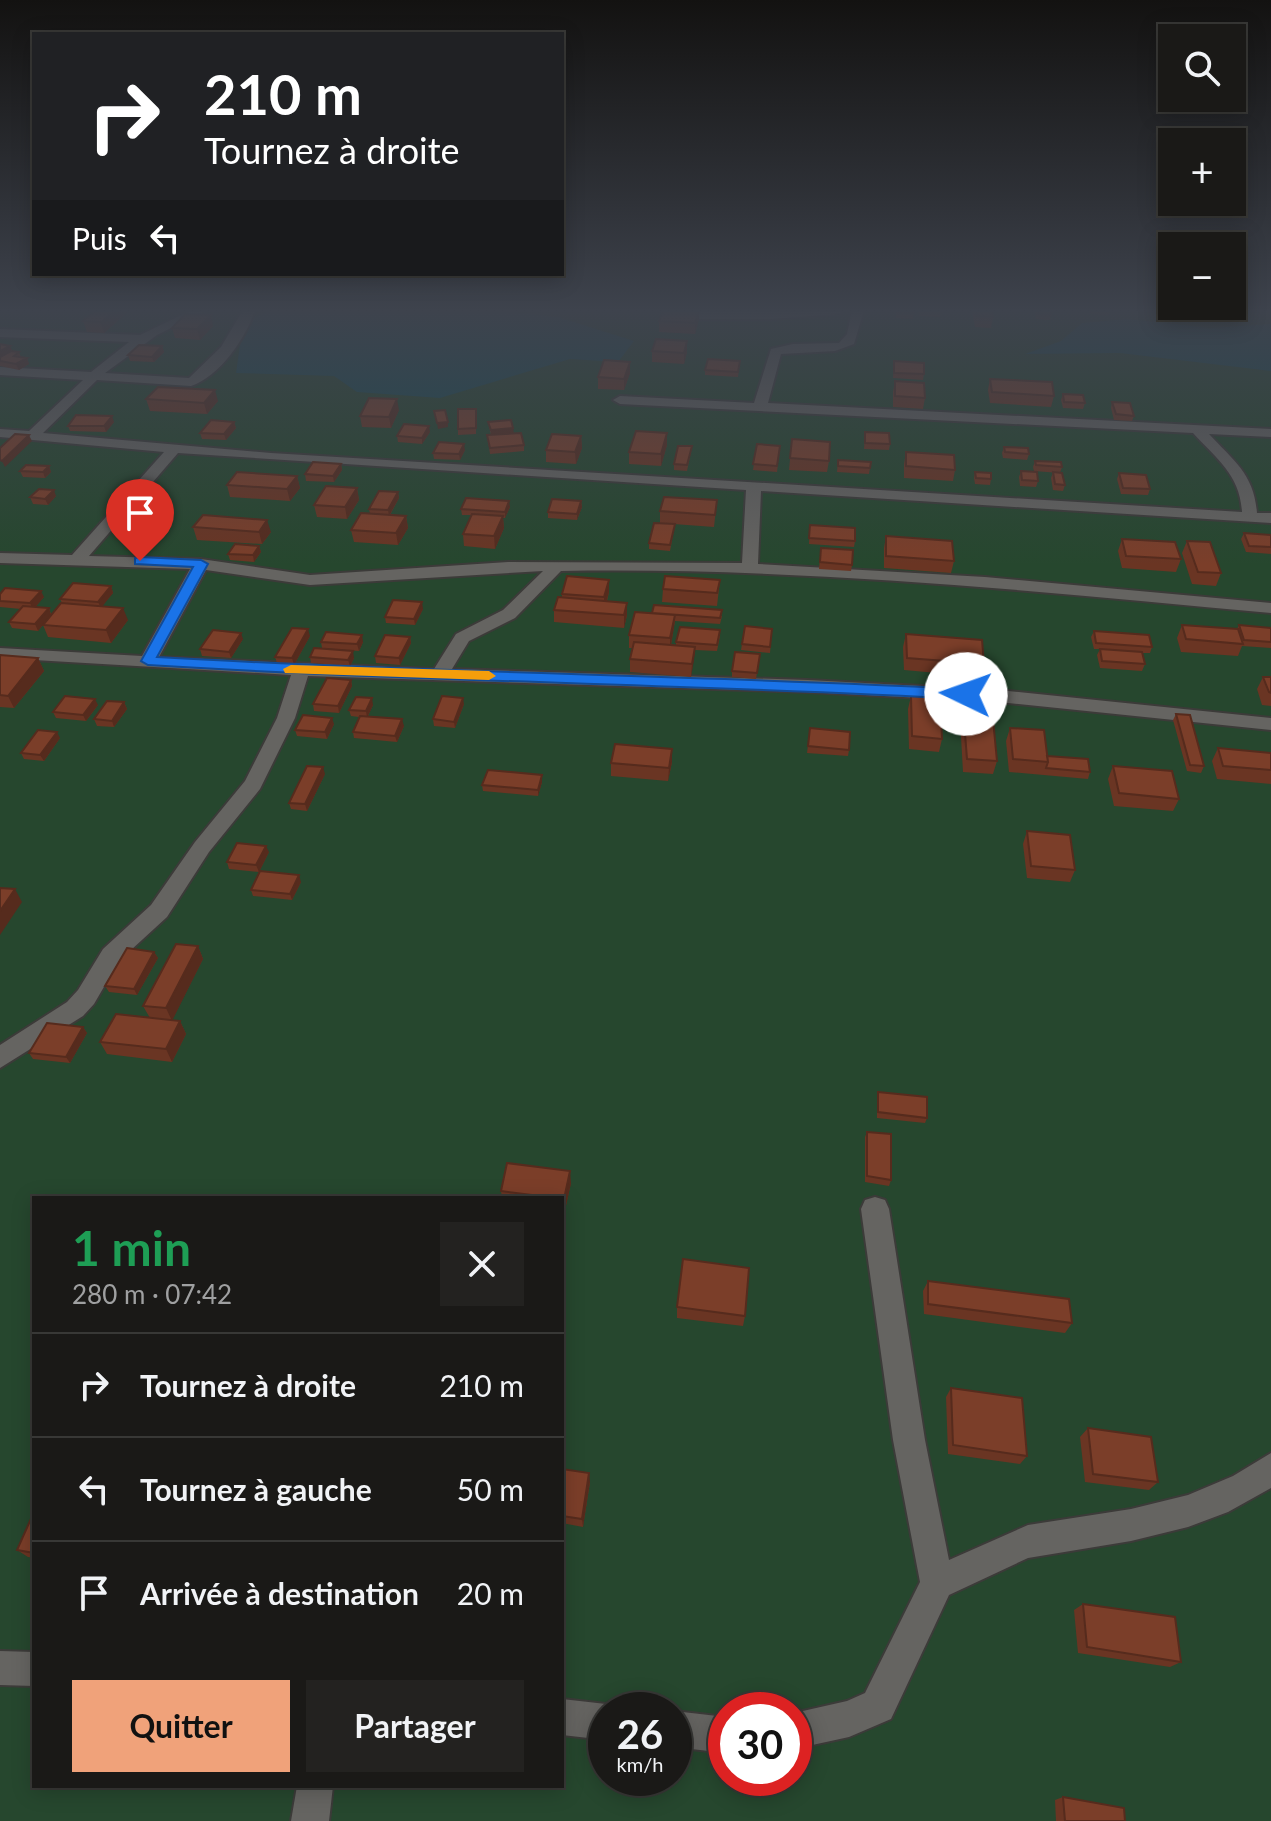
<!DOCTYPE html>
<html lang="fr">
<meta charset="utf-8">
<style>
:root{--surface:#1a1917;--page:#232220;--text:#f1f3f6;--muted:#9fa0a1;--line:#383836;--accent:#f0a27a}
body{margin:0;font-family:Lato,sans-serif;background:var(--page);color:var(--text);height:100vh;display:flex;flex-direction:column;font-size:30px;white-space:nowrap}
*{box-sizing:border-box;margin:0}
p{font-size:26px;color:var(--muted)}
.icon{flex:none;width:44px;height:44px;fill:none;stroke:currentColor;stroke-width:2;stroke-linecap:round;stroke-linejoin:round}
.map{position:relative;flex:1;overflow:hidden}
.sheet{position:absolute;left:32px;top:1196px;width:532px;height:592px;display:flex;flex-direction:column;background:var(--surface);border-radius:0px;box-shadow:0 4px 20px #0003,0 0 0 2px var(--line)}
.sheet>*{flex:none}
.hud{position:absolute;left:32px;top:32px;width:532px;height:244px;border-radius:0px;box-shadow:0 4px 20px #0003,0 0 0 2px var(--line);background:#202124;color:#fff;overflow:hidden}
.tools{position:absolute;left:1158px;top:24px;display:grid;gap:16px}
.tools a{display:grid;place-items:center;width:88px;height:88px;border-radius:0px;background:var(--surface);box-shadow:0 4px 20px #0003,0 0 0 2px var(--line);font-size:40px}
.speed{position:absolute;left:588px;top:1692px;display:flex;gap:16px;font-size:40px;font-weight:700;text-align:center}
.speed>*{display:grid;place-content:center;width:104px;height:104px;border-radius:50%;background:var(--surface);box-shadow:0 4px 20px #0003,0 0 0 2px var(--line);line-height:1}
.speed small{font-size:20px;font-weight:400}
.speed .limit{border:12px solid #d22;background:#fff;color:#111}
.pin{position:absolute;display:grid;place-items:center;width:68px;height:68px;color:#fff;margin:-82px -34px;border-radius:50% 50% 50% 0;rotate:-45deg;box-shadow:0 0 8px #0007}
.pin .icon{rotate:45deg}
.me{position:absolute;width:88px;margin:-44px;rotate:273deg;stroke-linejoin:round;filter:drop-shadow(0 0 6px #0008)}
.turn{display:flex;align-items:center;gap:28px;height:168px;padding:0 40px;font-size:36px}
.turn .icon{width:104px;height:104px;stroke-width:2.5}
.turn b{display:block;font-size:56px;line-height:68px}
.then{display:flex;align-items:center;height:76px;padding:0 40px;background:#0003;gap:16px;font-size:30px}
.round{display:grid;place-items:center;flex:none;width:84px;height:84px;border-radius:0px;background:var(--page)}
.overview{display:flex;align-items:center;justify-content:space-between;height:136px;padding:0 40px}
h1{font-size:48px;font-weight:700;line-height:60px;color:#1e9e55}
.action{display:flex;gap:16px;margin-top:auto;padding:16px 40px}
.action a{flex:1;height:92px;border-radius:0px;background:var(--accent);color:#111;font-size:32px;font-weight:700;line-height:92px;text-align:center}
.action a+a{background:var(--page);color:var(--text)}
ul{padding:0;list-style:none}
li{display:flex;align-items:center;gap:24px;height:104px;padding:0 40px;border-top:2px solid var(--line)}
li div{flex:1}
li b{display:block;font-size:30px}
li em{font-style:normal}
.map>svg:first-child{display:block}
.green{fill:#26472e;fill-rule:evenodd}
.water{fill:#174b53}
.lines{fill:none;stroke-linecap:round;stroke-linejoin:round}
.minor-casing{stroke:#3c3b39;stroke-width:4}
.minor{fill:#656461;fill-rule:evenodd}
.wall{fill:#6a3523}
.shaded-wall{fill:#562b1d}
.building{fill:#7b3e29;stroke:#562b1d;stroke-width:2}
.route{fill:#1a73e8;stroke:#114b97;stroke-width:2}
.slow{fill:#f59e0b}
</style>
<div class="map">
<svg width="1271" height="1821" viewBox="0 0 1271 1821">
<rect width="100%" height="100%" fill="#22211f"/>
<path class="green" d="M0,310h1271v1511h-1271zM34,1198h528v588h-528zM606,1710h68v68h-68zM726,1710h68v68h-68z"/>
<path class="water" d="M271,310h222l65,7 76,24 -16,21 -48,-3 -130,39 -83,-6 -23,-16 -98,-3 4,-28 13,-27z
M1127,319l82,9 62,-4v47l-151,-18 -95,1 36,-13 21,-18z"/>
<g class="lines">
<g class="minor-casing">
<path id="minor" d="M192,310h15l-50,25 -52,38 84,5 32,-31 22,-37h12c-9,28 -36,67 -64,76l-94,-6 -54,53 228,20 971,59c-2,-37 -25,-53 -49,-79l-573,-29 -7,-4 7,-4 134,7 17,-54 22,-5 46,-1 8,-9 5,-24h12l-10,34 -19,7 -54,3 -13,49 503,26v8l-62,-3c25,27 45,40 48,79h14v10l-510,-32 -3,73 227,13 286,26v10c-236,-22 -473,-46 -710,-42l-46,47 -46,23 -17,28 356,11 190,10 273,28v12l-273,-28 -190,-10 -500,-16 -13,42 -35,71 -51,63 -42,65 -48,44 -25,43 -11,12 -83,52v-23l67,-43 11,-12 25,-41 48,-44 44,-63 50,-61 32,-63 14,-43 -291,-17v-10l142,8 48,-87 -190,-6v-10l72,2 92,-103 -164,-15v-8l29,2 54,-51 -83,-5v-8l91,5 38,-30 -129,-5v-8l140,6zM178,453l568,37 -4,73 -234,-1 -198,13 -109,-16 -112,-3zM206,570l104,15 233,-14 -40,39 -47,24 -22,35 -275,-12z
M676,310l13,1 155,-1 -6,4 -67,5h-85z
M875,1197l10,3 4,9 36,231 24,120 79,-35 103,-16 57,-14 45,-19 38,-23v35l-43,24 -40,15 -57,14 -103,17 -79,37 -58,124 -42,18 -55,12v-36l53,-12 18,-8 55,-111 -27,-142 -32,-231 4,-9z
M0,1651l34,1v34l-34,-1z
M562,1699l44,5 13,5 -13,1v30l-44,-5z
M674,1711l52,6v36l-52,-6z
M297,1786h36l-4,35h-38z"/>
</g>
<use href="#minor" class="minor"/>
</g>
<path class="wall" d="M97,310h33l-26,23 -17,-1 -4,-11z
M699,310v9l-4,15 -36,-2v-11z
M890,310h24l-1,9 -17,-1v-8z
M919,310h22l-1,7 -21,-1z
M972,310h20l1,7 -2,11 -16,-1z
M1034,310h16l1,5 -1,5 -14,-1z
M1059,310h14v2l-13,-1z
M1089,310h21l-1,5 -19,-1z
M213,326l-13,14 -25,-2 -3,-10z
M687,341v11l-3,12 -32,-2v-11z
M0,344l10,2 2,5 7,1 2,5 6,1 2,6 -10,6 -19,-4z
M162,346l2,6 -10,10 -24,-1 -2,-6z
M740,361l-2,16 -33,-2v-5z
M894,361l30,13 -1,6 -30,-2z
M630,362v11l-6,17 -26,-1v-12z
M990,379l64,17 -3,11 -61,-4 -2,-13z
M895,381l30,17 -2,11 -30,-2v-15z
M1063,394l22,9 -2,6 -20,-1 -2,-8z
M146,399l72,2 -11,13 -57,-3z
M1112,402l22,14 -2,5 -18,-1 -3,-12z
M476,409v25l-18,1v-6z
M399,410l-8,18 -29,-1 -2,-11z
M114,422l-8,10 -36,-1 -2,-5z
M234,422l2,6 -10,12 -24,-1 -2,-6z
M488,422l26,11 10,12v6l-34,3 -3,-19h4z
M430,432l-8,12 -24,-2 -1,-6z
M865,432l25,12 -1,6 -25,-1z
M581,436l1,12 -6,16 -30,-2v-12z
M792,439l37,22 -2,11 -38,-2z
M757,444l23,2 -3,26 -24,-2z
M667,445l-6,21 -32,-2v-12z
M1004,447l25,7 -2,6 -24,-2 -1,-5z
M465,450l-5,10 -26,-1 -1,-6z
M691,452l-4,19 -13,-1v-6z
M906,452l49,18 -2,11 -49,-3v-14z
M838,460l33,2 -2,12 -32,-2z
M1035,461l27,6 -2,6 -26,-2 -1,-4z
M341,464l1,6 -8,12 -28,-1 -1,-7z
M49,466l2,6 -6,6 -22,-1 -3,-6z
M1021,471l17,10 -2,6 -16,-1 -1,-9z
M975,472l16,7 -1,6 -15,-1 -1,-6z
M1053,472l12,13 -2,6 -10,-1 -2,-12z
M1119,473l31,16 -2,6 -27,-1 -4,-15z
M297,476l3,12 -10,13 -60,-4 -3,-12z
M357,488l2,12 -12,19 -30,-2 -3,-12z
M398,492l1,6 -9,17 16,1 2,12 -10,17 -44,-3 -3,-12 19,-16 -1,-5z
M56,496l-8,9 -15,-1 -3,-7z
M717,500l-3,27 -54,-4v-12z
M581,501l1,6 -5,13 -29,-2v-6z
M510,507l-5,11h-2l1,10 -9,21 -31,-3 -1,-12 8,-19h-9l-1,-6z
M810,525l45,16 -1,6 -45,-3z
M193,527l78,5 -9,12 -65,-4z
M674,530l-4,21 -21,-2v-6z
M1244,533l27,2v19l-25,-2 -5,-13z
M886,536l68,25 -3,12 -67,-5v-20z
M1122,539l59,20 -5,13 -54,-4 -4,-17z
M1187,541l34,32 -5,13 -24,-2 -10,-31z
M259,546l2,6 -7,10 -24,-2 -2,-6z
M821,548l31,17 -1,6 -32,-2z
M609,580v12l-2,9 20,2v12l-3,13 -70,-6v-12l8,-13v-3z
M720,580l-3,26 -55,-4 1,-13z
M111,586l2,7 -11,13 26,14 -17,23 -63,-6 -5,-12 -5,6 -26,-3 -3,-6 12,-13 -21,-2v-13l44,3 -9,10 14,1 2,6 11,-11 -2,-4z
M423,609l-8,16 -29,-2 -1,-6z
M635,612l87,4 -2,8 -45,-3 -4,24 5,1v-4l44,-6 -3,15 -22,-1 -4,27 -61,-5v-13l2,-11h-3v-13z
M1182,625l55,4 2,-4 32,3v20l-29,-2 -4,10 -57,-4 -4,-14z
M745,626l27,3 -2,24 -29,-3z
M1094,631l58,16 -2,6h-8l3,11 -3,7 -42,-3 -3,-13 3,-6h-6l-3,-12z
M906,634l78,30 -3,13 -77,-7 -1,-23z
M310,636l-16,29 -17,-2 -2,-6z
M410,637l1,6 -11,22 -24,-2 -1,-7z
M243,639l-12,19 -29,-2 -2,-7z
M321,642h42l-4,9 -37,-3z
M760,654l-4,25 -24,-2v-6z
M0,655l38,3 6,13 -30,37 -14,-1z
M310,657l44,1 -4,8 -39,-3z
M1263,677h8v29l-9,-1 -5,-16z
M351,680l1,6 -13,27 -25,-2 -1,-7z
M911,696l31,43 -3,13 -30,-3 -1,-40z
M124,702l3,7 -13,18 -17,-1 -3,-7z
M464,704l-9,24 -21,-2 -1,-7z
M98,705l-12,16 -30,-3 -3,-6z
M373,705l-5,11 36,10 -7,16 -43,-4 -1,-6 6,-15 -8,-1 -2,-6z
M963,707l34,54 -4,13 -30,-2 -3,-53z
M1176,714l28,52 -3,7 -14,-2 -14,-51z
M334,724l-7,15 -30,-3 -2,-6z
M810,728l39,22 -1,6 -41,-3z
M1010,728l37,28 43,16 -2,7 -79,-7 -3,-31z
M60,738l-16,23 -20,-2 -3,-6z
M1218,748l53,5v31l-54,-5 -5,-18z
M672,749v13l-4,19 -57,-5v-13z
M1113,766l66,33 -6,12 -59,-5 -6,-27z
M325,774l-18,37 -16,-2 -2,-6z
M542,782l-4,14 -55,-5 -1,-6z
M1027,831l48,39 -5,12 -43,-4 -4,-34z
M269,852l-10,20 -30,-3 -2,-7z
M301,882l-9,18 -39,-4 -2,-6z
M198,946l5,13 -31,61 8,1 6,13 -14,28 -65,-8 -7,-12 50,-24 -7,-12z
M154,952l4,6 -21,37 -28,-3 -4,-6z
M83,1027l4,6 -17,30 -37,-4 -4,-6z
M878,1092l49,26 -2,5 -48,-5v-20z
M867,1132l24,48 -2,6 -24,-4v-45z
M571,1183l-6,27h-3v-12h-60l-1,-7z
M928,1281l144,42 -7,10 -141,-19 -1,-23z
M677,1307l68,9 -2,10 -66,-8z
M951,1388l76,68 -7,8 -72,-10 -2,-57z
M1088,1428l70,54 -9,8 -64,-8 -5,-45z
M562,1469l28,13 -7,45 -21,-4z
M34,1512v46l-6,-1 -11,-7z
M1083,1604l98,58 -11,5 -92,-14 -4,-43z
M1063,1797l62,24h-69l-1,-21z"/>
<path class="shaded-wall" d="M115,310h15l-26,23 -3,-11z
M699,310v9l-4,15v-11z
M211,315l2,11 -13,14 -3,-11z
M687,341v11l-3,12v-11z
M10,346l3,6 -13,6v-7z
M162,346l2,6 -10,10 -2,-5z
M27,358l2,6 -10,6 -3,-6z
M630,362v11l-6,17v-11z
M215,390l3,11 -11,13 -3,-11z
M397,399l2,11 -8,18 -2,-11z
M112,416l2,6 -8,10 -2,-6z
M234,422l2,6 -10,12 -2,-6z
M448,422v5l-10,2 -1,-6z
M429,426l1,6 -8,12v-6z
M513,428l1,6 -23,2v-6z
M667,433v12l-6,21v-12z
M29,435l3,6 -27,26 -3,-6z
M581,436l1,12 -6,16 -1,-12z
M464,444l1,6 -5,10 -1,-6z
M341,464l1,6 -8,12 -1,-6z
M49,466l2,6 -6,6 -2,-6z
M297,476l3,12 -10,13 -3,-12z
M357,488l2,12 -12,19 -2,-12z
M54,490l2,6 -8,9 -3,-6z
M398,492l1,6 -10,18 -1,-6z
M509,501l1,6 -5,11v-6z
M581,501l1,6 -5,13v-6z
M406,516l2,12 -10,17 -2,-12z
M503,516l1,12 -9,21 -1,-13z
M267,520l4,12 -9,12 -3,-12z
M259,546l2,6 -7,10 -1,-7z
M609,580v12l-5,18v-13z
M111,586l2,7 -12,15 -3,-6z
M41,591l3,6 -11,13 -3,-7z
M422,602l1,7 -8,16 -1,-6z
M627,603v12l-3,13v-13z
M49,608l2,7 -13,16 -3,-7z
M123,608l5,12 -17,23 -5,-13z
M675,615l-1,12 -4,24v-13z
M308,629l2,7 -16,29 -2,-7z
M241,633l2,6 -12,19 -2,-6z
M362,635l1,7 -4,9 -2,-7z
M410,637l1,6 -11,22 -1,-7z
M695,647l-1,13 -3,17 1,-13z
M353,651l1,7 -4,8 -2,-6z
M38,658l6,13 -30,37 -6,-12z
M351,680l1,6 -13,27 -1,-7z
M372,698l1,7 -6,13 -1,-7z
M463,698l1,6 -9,24 -1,-6z
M95,699l3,6 -12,16 -3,-6z
M124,702l3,7 -13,18 -2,-6z
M332,718l2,6 -7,15 -2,-7z
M402,719l2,7 -7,16 -2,-6z
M57,732l3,6 -16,23 -4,-6z
M672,749v13l-4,19 1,-13z
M323,767l2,7 -18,37 -2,-7z
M542,775v7l-4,14v-6z
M266,846l3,6 -10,20 -3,-7z
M299,875l2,7 -9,18 -2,-6z
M15,889l7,13 -22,33v-24z
M198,946l5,13 -31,62 -6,-13z
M154,952l4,6 -21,37 -3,-6z
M180,1021l6,13 -14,28 -6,-13z
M83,1027l4,6 -17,30 -4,-6z
M570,1171l1,12 -6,27 -1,-11z
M589,1473l1,9 -7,45 -1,-8z"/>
<path class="building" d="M97,310h18l-14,12 -18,-1z
M663,310h36l-4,13 -36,-2z
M897,310h17v3l-17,-1z
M976,310h16l1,7 -16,-1z
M1037,310h13l1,5 -13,-1z
M185,314l26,1 -14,14 -25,-1z
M656,339l31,2 -3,12 -32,-2z
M0,344l10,2 -10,5z
M139,345l23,1 -10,11 -24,-2z
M11,351l8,1 -5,4 13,2 -11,6 -16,-3v-4z
M708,359l32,2 -2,11 -33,-2z
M604,360l26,2 -6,17 -26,-2z
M894,361l30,2v11l-30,-1z
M990,379l62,3 2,14 -62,-4z
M895,381l29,2 1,15 -30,-2z
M158,387l57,3 -11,13 -58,-4z
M1063,394l20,1 2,8 -21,-1z
M369,398l28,1 -8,18 -29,-1z
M1112,402l18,1 4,13 -18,-2z
M458,409h18v19l-18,1z
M445,410l3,12 -11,1 -3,-12z
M76,415l36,1 -8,10h-36z
M211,420l23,2 -10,12 -24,-1z
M511,420l2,8 -22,2 -3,-8z
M404,424l25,2 -7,12 -25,-2z
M636,431l31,2 -6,21 -32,-2z
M865,432l24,1 1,11 -25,-1z
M521,433l3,12 -34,3 -3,-13z
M15,434l14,1 -27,26 -2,-1v-12z
M552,434l29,2 -6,16 -29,-2z
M792,439l38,3 -1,19 -39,-3z
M439,442l25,2 -5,10 -26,-1z
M757,444l23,2 -3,20 -24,-2z
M678,446h14l-5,19 -13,-1z
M1004,447l24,1 1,6 -24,-2z
M906,452l48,3 1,15 -49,-4z
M838,460l33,2 -1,6 -32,-2z
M1035,461l26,1 1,5 -26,-2z
M313,462l28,2 -8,12 -28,-2z
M26,465l23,1 -6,6 -23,-1z
M1021,471l16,1 1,9 -16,-1z
M237,472l60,4 -10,13 -60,-4z
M975,472l16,1v6l-15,-1z
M1053,472l9,1 3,12 -10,-1z
M1119,473l27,2 4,14 -27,-1z
M326,486l31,2 -12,19 -31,-2z
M39,489l15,1 -9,9 -15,-2z
M379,491l19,1 -10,18 -19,-1z
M664,497l53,3 -2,15 -55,-4z
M466,498l43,3 -4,11 -44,-3z
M552,499l29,2 -4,13 -29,-2z
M361,513l45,3 -10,17 -45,-3z
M472,514l31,2 -9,20 -31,-2z
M203,515l64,5 -8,12 -66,-5z
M654,523l21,1 -5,21 -21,-2z
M810,525l45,3v13l-46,-3z
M1244,533l27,2v12l-22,-1z
M886,536l66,5 2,20 -68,-5z
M1122,539l53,3 6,17 -55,-3z
M1187,541l23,1 11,31 -23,-1z
M235,544l24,2 -6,9 -25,-1z
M821,548l32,2 -1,15 -32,-3z
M567,576l42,4 -5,17 -42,-3z
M665,576l55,4 -3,13 -54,-4z
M73,583l38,3 -13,16 -38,-3z
M5,588l36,3 -11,12 -30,-2v-7z
M558,597l69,6 -3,12 -70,-5z
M393,600l29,2 -8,17 -29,-2z
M61,603l62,5 -17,22 -63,-5z
M654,605l68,5 -2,8 -68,-5z
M23,606l26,2 -14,16 -26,-2z
M635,612l40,3 -5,23 -41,-3z
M1182,625l56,4 5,15 -57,-5z
M1239,625l32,3v14l-27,-2z
M745,626l27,3 -2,18 -28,-3z
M680,627l40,3 -3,15 -41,-3z
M292,628l16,1 -16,29 -17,-1z
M213,630l28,3 -12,19 -29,-3z
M1094,631l55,4 3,12 -56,-4z
M326,632l36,3 -5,9 -36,-2z
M906,634l76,6 2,24 -77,-6z
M385,635l25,2 -11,21 -24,-2z
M634,642l61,5 -3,17 -62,-5z
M314,648l39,3 -5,9 -38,-3z
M1100,649l42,3 3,12 -43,-3z
M735,652l25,2 -3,19 -25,-2z
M0,655l38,3 -30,38 -8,-1z
M1263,677h8v16l-2,-1z
M327,678l24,2 -13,26 -25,-2z
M65,696l30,3 -12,16 -30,-3z
M442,696l21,2 -9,24 -21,-3z
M911,696l29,2 2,41 -30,-3z
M356,697l16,1 -6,13 -17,-1z
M107,701l17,1 -12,19 -18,-2z
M963,707l29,2 5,52 -30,-2z
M1176,714l14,1 14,51 -14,-1z
M303,715l29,3 -7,14 -30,-2z
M360,716l42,3 -7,17 -42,-4z
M810,728l40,4 -1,18 -41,-4z
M1010,728l34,2 4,32 -35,-3z
M38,730l19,2 -17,23 -19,-2z
M615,744l57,5 -3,19 -58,-5z
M1218,748l53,5v17l-48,-4z
M1047,756l41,3 2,13 -44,-4 2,-6z
M307,766l16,1 -18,37 -16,-1z
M1113,766l59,5 7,28 -60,-6z
M488,770l54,5 -4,15 -56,-5z
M1027,831l43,4 5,35 -44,-4z
M237,843l29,3 -10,19 -29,-3z
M260,871l39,4 -9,19 -39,-4z
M0,888l15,1 -15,22z
M176,944l22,2 -32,62 -23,-2z
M127,948l27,4 -20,37 -29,-3z
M116,1014l64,7 -14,28 -66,-7z
M47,1023l36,4 -17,30 -37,-4z
M878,1092l49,5v21l-49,-6z
M867,1132l24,2v46l-24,-4z
M507,1163l63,8 -6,28 -63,-8z
M683,1259l66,9 -4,48 -68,-9z
M928,1281l141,18 3,24 -144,-19z
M951,1388l71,10 5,58 -74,-11z
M1088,1428l63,9 7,45 -65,-8z
M562,1469l27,4 -7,46 -20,-3z
M34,1512v41l-17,-3z
M1083,1604l92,13 6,45 -94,-15z
M1063,1797l61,11 1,13h-60z"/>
<linearGradient id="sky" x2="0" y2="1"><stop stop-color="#131211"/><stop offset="0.55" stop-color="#3e434d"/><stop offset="1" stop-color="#3e434d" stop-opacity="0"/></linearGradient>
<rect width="1271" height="565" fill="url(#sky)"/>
<path class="route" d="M140,557l61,3 7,4 -51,93c270,16 540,18 809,32l8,5 -8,5c-272,-15 -545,-17 -818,-34l-7,-4 52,-94 -58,-3v-6z"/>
<path class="slow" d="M291,665l198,6 7,5 -7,4 -204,-7 -2,-4z"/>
</svg>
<div class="tools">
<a><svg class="icon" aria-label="search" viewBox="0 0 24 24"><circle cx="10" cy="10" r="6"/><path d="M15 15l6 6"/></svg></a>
<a>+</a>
<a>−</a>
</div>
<div class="speed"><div>26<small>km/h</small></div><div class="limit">30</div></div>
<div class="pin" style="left:140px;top:561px;background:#d93025"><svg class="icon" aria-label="arrive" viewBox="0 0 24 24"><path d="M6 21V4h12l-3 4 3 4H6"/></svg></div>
<svg class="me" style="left:966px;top:694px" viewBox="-20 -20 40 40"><circle r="19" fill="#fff"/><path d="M0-13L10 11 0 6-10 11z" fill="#1a73e8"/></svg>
<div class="hud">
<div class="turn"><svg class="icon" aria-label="right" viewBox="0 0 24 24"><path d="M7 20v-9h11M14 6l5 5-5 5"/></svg><div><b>210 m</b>Tournez à droite</div></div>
<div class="then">Puis<svg class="icon" aria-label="left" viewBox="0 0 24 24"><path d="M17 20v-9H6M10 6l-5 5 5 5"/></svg></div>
</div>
<section class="sheet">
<div class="overview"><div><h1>1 min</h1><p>280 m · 07:42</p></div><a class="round"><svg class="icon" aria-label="close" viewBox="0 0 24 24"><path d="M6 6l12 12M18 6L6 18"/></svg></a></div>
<ul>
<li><svg class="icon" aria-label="right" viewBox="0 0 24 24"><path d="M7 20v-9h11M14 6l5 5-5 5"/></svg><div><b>Tournez à droite</b></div><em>210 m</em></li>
<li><svg class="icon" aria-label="left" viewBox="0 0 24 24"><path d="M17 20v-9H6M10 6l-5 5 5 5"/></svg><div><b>Tournez à gauche</b></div><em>50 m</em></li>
<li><svg class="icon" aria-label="arrive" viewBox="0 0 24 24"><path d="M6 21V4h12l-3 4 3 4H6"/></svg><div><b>Arrivée à destination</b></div><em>20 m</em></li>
</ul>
<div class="action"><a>Quitter</a><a>Partager</a></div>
</section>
</div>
